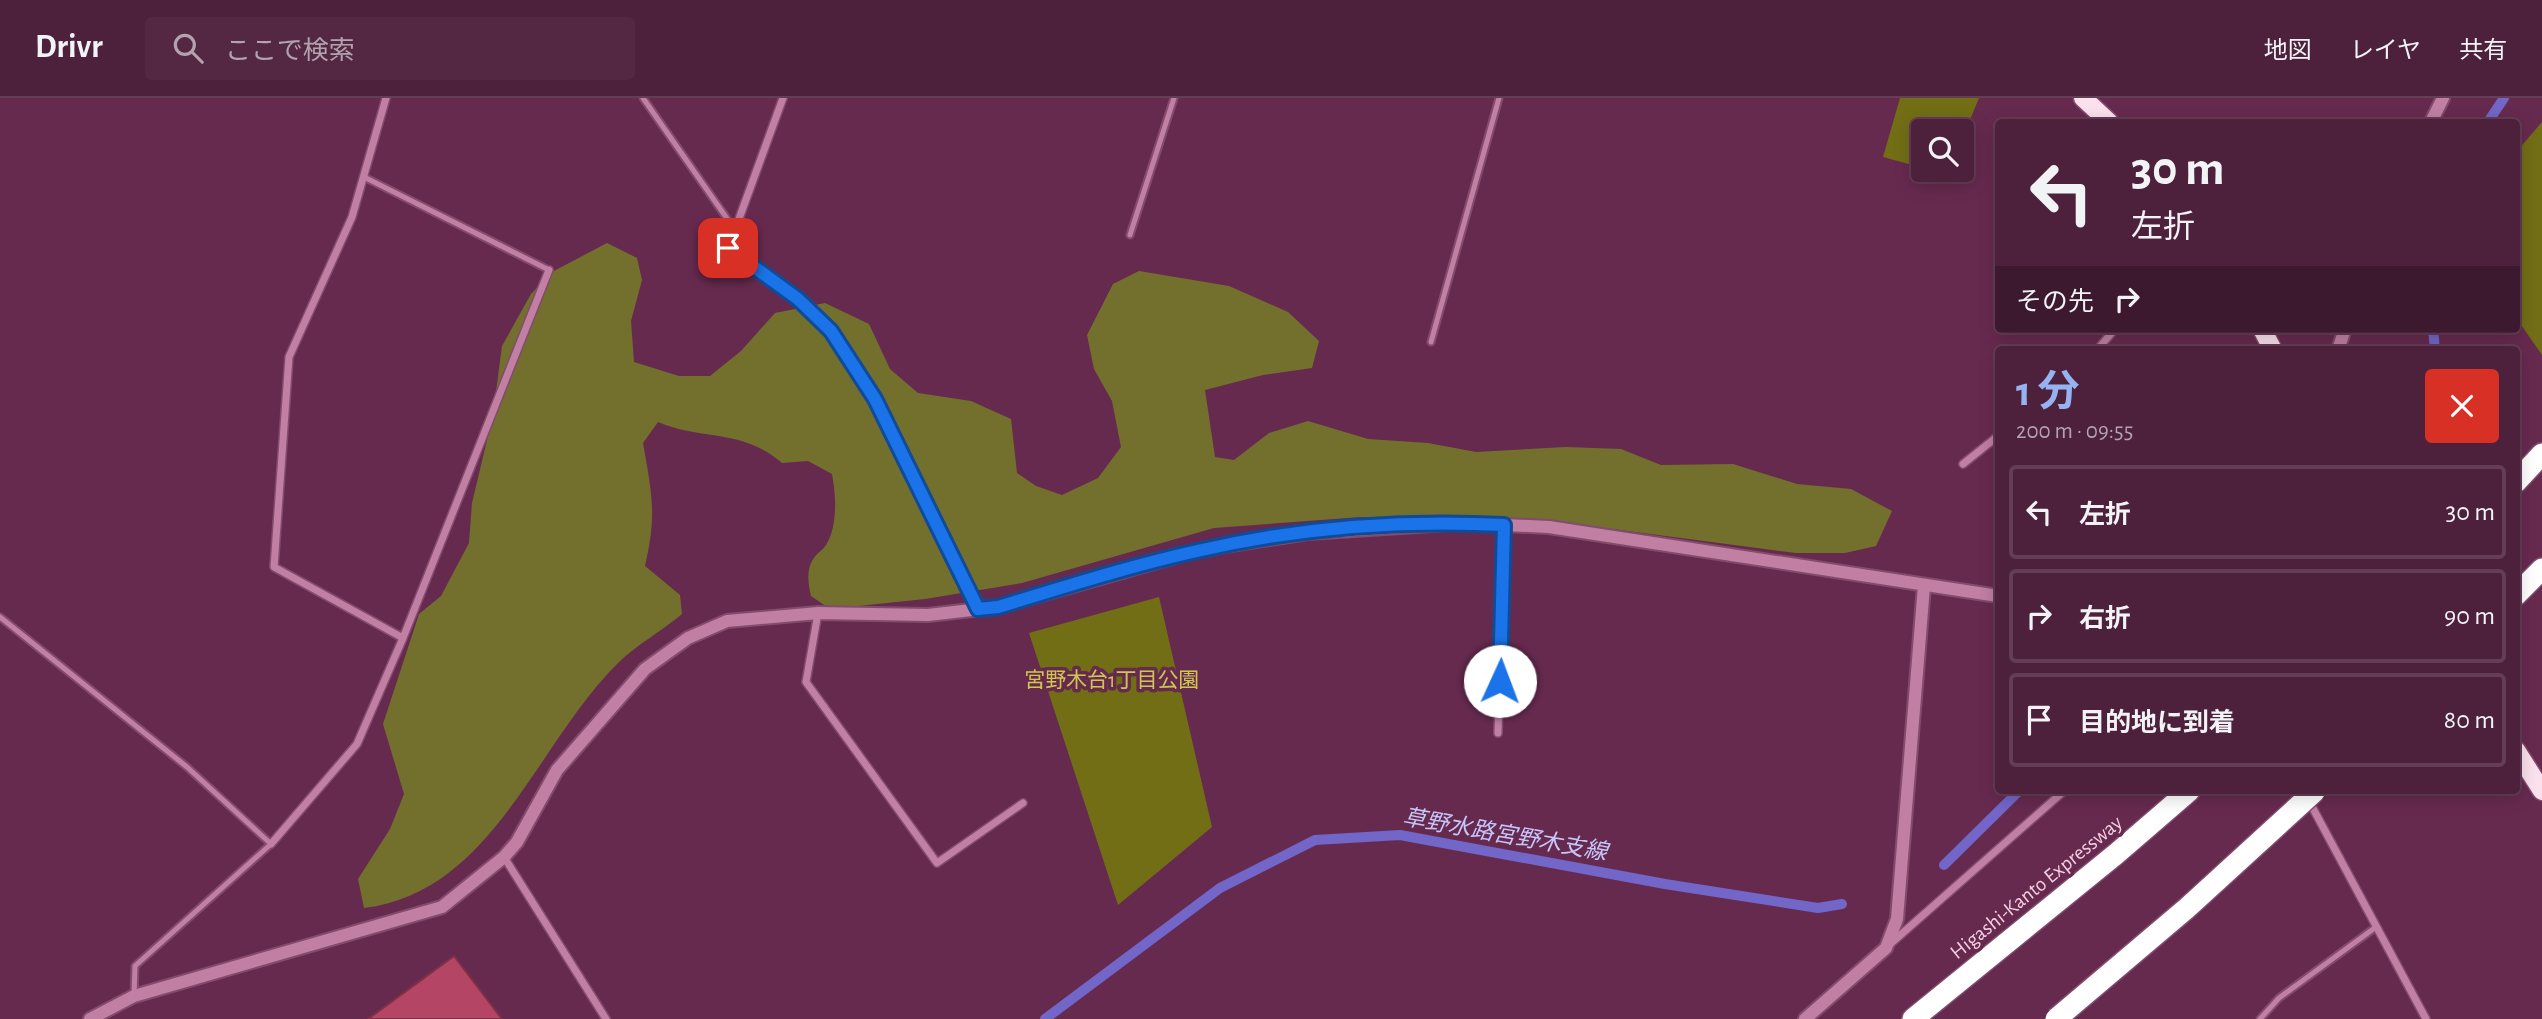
<!DOCTYPE html>
<html lang="ja">
<meta charset="utf-8">
<style>
:root{--surface:#4d203b;--page:#542842;--text:#f1f3f6;--muted:#b3a3af;--line:#643e55;--accent:#95b2f1}
body{margin:0;font-family:"Alegreya Sans","Noto Sans JP",sans-serif;background:var(--page);color:var(--text);height:100vh;display:flex;flex-direction:column;font-size:26px;white-space:nowrap}
*{box-sizing:border-box;margin:0}
p{font-size:23px;color:var(--muted)}
.icon{flex:none;width:38px;height:38px;fill:none;stroke:currentColor;stroke-width:2;stroke-linecap:round;stroke-linejoin:round}
.map{position:relative;flex:1;overflow:hidden}
.drawer{position:absolute;left:1995px;top:248px;width:525px;height:448px;display:flex;flex-direction:column;background:var(--surface);border-radius:7px;box-shadow:0 4px 18px #0003,0 0 0 2px var(--line)}
.drawer>*{flex:none}
.guide{position:absolute;left:1995px;top:21px;width:525px;height:214px;border-radius:7px;box-shadow:0 4px 18px #0003,0 0 0 2px var(--line);background:#4d203b;color:var(--text);overflow:hidden}
.tools{position:absolute;left:1911px;top:21px;display:grid;gap:14px}
.tools a{display:grid;place-items:center;width:63px;height:63px;border-radius:7px;background:var(--surface);box-shadow:0 4px 18px #0003,0 0 0 2px var(--line);font-size:35px}
.pin{position:absolute;display:grid;place-items:center;width:60px;height:60px;color:#fff;margin:-30px;border-radius:14px;box-shadow:0 4px 10px #0006}
.me{position:absolute;width:77px;margin:-38px;rotate:2deg;stroke-linejoin:round;filter:drop-shadow(0 0 5px #0008)}
.turn{display:flex;align-items:center;gap:24px;height:147px;padding:0 21px;font-size:32px}
.turn .icon{width:91px;height:91px;stroke-width:2.5}
.turn b{display:block;font-size:49px;line-height:60px}
.then{display:flex;align-items:center;height:66px;padding:0 21px;background:#0003;gap:14px;font-size:26px}
.round{display:grid;place-items:center;flex:none;width:74px;height:74px;border-radius:7px;background:var(--page)}
.headline{display:flex;align-items:center;justify-content:space-between;height:119px;padding:0 21px}
h1{font-size:42px;font-weight:700;line-height:52px;color:var(--accent)}
ul{padding:0;list-style:none}
li{display:flex;align-items:center;gap:21px;height:94px;margin:0 14px 10px;padding:0 7px;border:4px solid var(--line);border-radius:7px}
li div{flex:1}
li b{display:block;font-size:26px}
li em{font-style:normal}
header{display:flex;align-items:center;gap:42px;box-sizing:border-box;height:98px;padding:0 35px;background:var(--surface);border-bottom:2px solid var(--line)}
header strong{font-size:33px}
nav{display:flex;gap:38px;margin-inline-start:auto;font-size:24px}
.search{width:490px;height:63px;background:var(--page);display:flex;align-items:center;gap:18px;box-sizing:border-box;padding:0 24px;border-radius:7px;color:var(--muted);font-size:26px}
.map>svg:first-child{display:block}
.green{fill:#726e16}
.forest{fill:#73702e}
.lines{fill:none;stroke-linecap:round;stroke-linejoin:round}
.stream{stroke:#7266c8;stroke-width:10}
.building{fill:#b54564;stroke:#7f3046;stroke-width:2}
.service-casing{stroke:#834b6c;stroke-width:9}
.minor-casing{stroke:#834b6c;stroke-width:10}
.tertiary-casing{stroke:#834b6c;stroke-width:16}
.primary-casing{stroke:#834b6c;stroke-width:21}
.motorway-casing{stroke:#834b6c;stroke-width:24}
.service{stroke:#c07fa3;stroke-width:5}
.minor{stroke:#c07fa3;stroke-width:7}
.tertiary{stroke:#c07fa3;stroke-width:12}
.primary{stroke:#fbe0ed;stroke-width:18}
.motorway{stroke:#fff;stroke-width:21}
.motorway-bridge-casing{stroke:#834b6c;stroke-width:24;stroke-linecap:butt}
.motorway-bridge{stroke:#fff;stroke-width:21}
.route-casing{stroke:#114b97;stroke-width:18}
.route{stroke:#1a73e8;stroke-width:12}
.labels{text-anchor:middle;stroke-width:7;stroke-linejoin:round;paint-order:stroke}
.park-label{font-size:21px;fill:#cec74e;stroke:#672a4f}
.street-label{font-size:21px;fill:#f5cfe2;stroke:#672a4f}
.water-label{font-size:23px;font-style:italic;fill:#c7c6f9;stroke:#672a4f}
</style>
<header>
<strong>Drivr</strong>
<div class="search"><svg class="icon" aria-label="search" viewBox="0 0 24 24"><circle cx="10" cy="10" r="6"/><path d="M15 15l6 6"/></svg>ここで検索</div>
<nav><a>地図</a><a>レイヤ</a><a>共有</a></nav>
</header>
<div class="map">
<svg width="2542" height="921" viewBox="0 0 2542 921">
<rect width="100%" height="100%" fill="#672a4f"/>
<path class="green" d="M1900,0h79l-17,41v-8h-39v37l-40,-11z
M2542,24v233l-25,-36v-168z
M1159,499l53,230 -94,78 -89,-272z"/>
<path class="forest" d="M607,145l30,15 5,22 -11,41 3,41 45,14h31l31,-25 34,-38 50,-10 44,21 21,45 28,24 53,8 40,18 6,54 19,13 26,9 36,-17 23,-31 -9,-46 -18,-32 -7,-34 26,-51 26,-13 90,15 59,26 31,29 -7,27 -49,7 -58,15 10,67 19,3 35,-27 39,-12 60,18 60,4 48,9 90,-5 55,2 40,16 72,-1 64,20 54,5 41,22 -16,35 -31,7h-49l-252,-33 -183,-3 -147,11 -192,55 -97,16 -95,10 -19,-13c-3,-12 -5,-28 3,-38 3,-5 9,-8 12,-13 12,-19 10,-50 6,-71l-24,-13 -26,2c-40,-35 -80,-22 -124,-41l-15,21c9,52 14,71 2,123l35,29 2,19c-20,17 -46,31 -64,49 -83,82 -125,229 -254,245l-6,-29 32,-50 14,-35 -21,-70 36,-110 22,-18 28,-53 3,-40 21,-88 9,-69 29,-52 21,-22z"/>
<g class="lines">
<path class="stream" d="M2488,24l16,-24
M2433,231l2,21
M1944,767l75,-74
M1045,921l175,-131 95,-48 85,-5 265,49 153,24 24,-4"/>
</g>
<path class="building" d="M454,858l48,63h-134z"/>
<g class="lines">
<g class="service-casing">
<path id="service" d="M643,0l92,132
M364,79l185,93
M1130,137l44,-137
M1431,244l68,-244
M0,519l187,150 84,77 -136,122 -1,30
M2260,921l19,-21 97,-71"/>
</g>
<g class="minor-casing">
<path id="minor" d="M386,0l-34,119 -63,140 -15,210 129,71
M783,0l-55,151 70,50 33,32 44,68 103,210
M2097,252l18,-21
M1963,366l35,-28
M818,515l-12,69 131,181 86,-60
M1498,635l6,-208
M2309,703l117,218
M271,746l86,-100 46,-106 146,-368
M504,759l102,162
M1889,847l175,-154"/>
</g>
<g class="tertiary-casing">
<path id="tertiary" d="M2431,24l12,-24
M2338,252l7,-21
M90,921l44,-23 308,-89 62,-50 13,-15 40,-72 88,-101 43,-31 39,-17 91,-8 110,2 70,-8 201,-57 108,-17 156,-10 86,4 449,69
M1805,921l81,-71 11,-29 27,-333"/>
</g>
<g class="primary-casing">
<path id="primary" d="M2083,0l26,24
M2262,231l11,21
M2516,652l26,41"/>
</g>
<g class="motorway-casing">
<path id="motorway" d="M2516,384l26,-28
M2516,497l26,-26
M1913,921l203,-165 73,-63"/>
</g>
<use href="#service" class="service"/>
<use href="#minor" class="minor"/>
<use href="#tertiary" class="tertiary"/>
<use href="#primary" class="primary"/>
<use href="#motorway" class="motorway"/>
<g class="motorway-bridge-casing">
<path id="motorway-bridge" d="M2056,921l131,-111 128,-117"/>
</g>
<use href="#motorway-bridge" class="motorway-bridge"/>
</g>
<g class="lines">
<g class="route-casing">
<path id="route" d="M728,150l70,51 33,32 44,68 103,210 20,-2c66,-20 132,-41 199,-56 99,-23 206,-31 307,-26l-4,156"/>
</g>
<use href="#route" class="route"/>
</g>
<g class="labels">
<g class="park-label">
<text x="1112" y="589">宮野木台1丁目公園</text>
</g>
<g class="street-label">
<text transform="translate(2036 789) rotate(-39)" y="7">Higashi-Kanto Expressway</text>
</g>
<g class="water-label">
<text transform="translate(1505 736) rotate(10)" y="8">草野水路宮野木支線</text>
</g>
</g>
</svg>
<div class="tools">
<a><svg class="icon" aria-label="search" viewBox="0 0 24 24"><circle cx="10" cy="10" r="6"/><path d="M15 15l6 6"/></svg></a>
</div>
<div class="pin" style="left:728px;top:150px;background:#d93025"><svg class="icon" aria-label="arrive" viewBox="0 0 24 24"><path d="M6 21V4h12l-3 4 3 4H6"/></svg></div>
<svg class="me" style="left:1500px;top:583px" viewBox="-20 -20 40 40"><circle r="19" fill="#fff"/><path d="M0-13L10 11 0 6-10 11z" fill="#1a73e8"/></svg>
<div class="guide">
<div class="turn"><svg class="icon" aria-label="left" viewBox="0 0 24 24"><path d="M17 20v-9H6M10 6l-5 5 5 5"/></svg><div><b>30 m</b>左折</div></div>
<div class="then">その先<svg class="icon" aria-label="right" viewBox="0 0 24 24"><path d="M7 20v-9h11M14 6l5 5-5 5"/></svg></div>
</div>
<section class="drawer">
<div class="headline"><div><h1>1 分</h1><p>200 m · 09:55</p></div><a class="round" style="background:#d93025;color:#fff"><svg class="icon" aria-label="close" viewBox="0 0 24 24"><path d="M6 6l12 12M18 6L6 18"/></svg></a></div>
<ul>
<li><svg class="icon" aria-label="left" viewBox="0 0 24 24"><path d="M17 20v-9H6M10 6l-5 5 5 5"/></svg><div><b>左折</b></div><em>30 m</em></li>
<li><svg class="icon" aria-label="right" viewBox="0 0 24 24"><path d="M7 20v-9h11M14 6l5 5-5 5"/></svg><div><b>右折</b></div><em>90 m</em></li>
<li><svg class="icon" aria-label="arrive" viewBox="0 0 24 24"><path d="M6 21V4h12l-3 4 3 4H6"/></svg><div><b>目的地に到着</b></div><em>80 m</em></li>
</ul>
</section>
</div>
